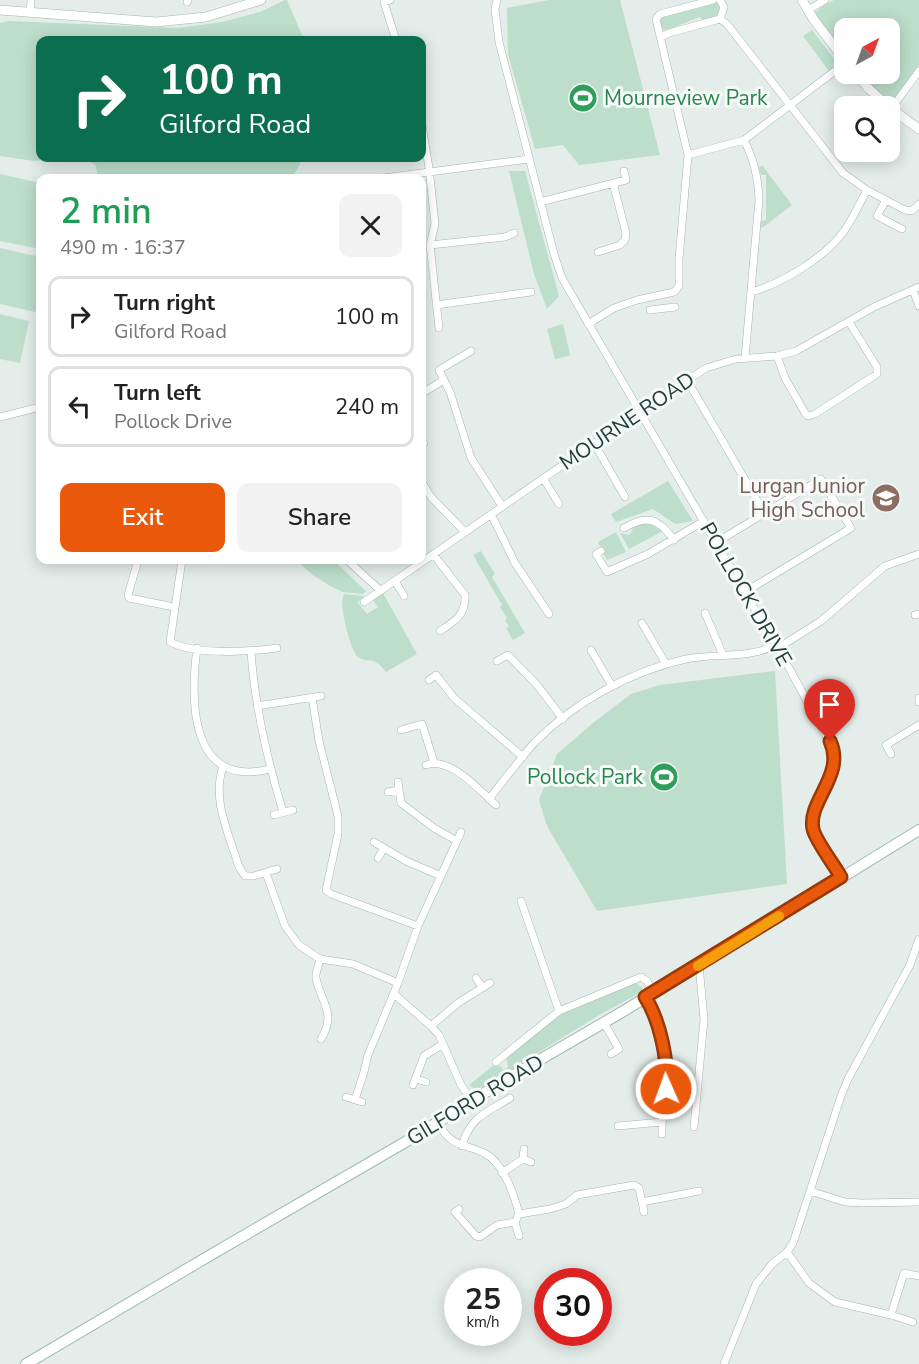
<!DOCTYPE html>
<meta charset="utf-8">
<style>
:root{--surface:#fff;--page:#f2f2f2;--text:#222;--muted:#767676;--line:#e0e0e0;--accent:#ea580c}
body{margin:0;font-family:"Nunito Sans",sans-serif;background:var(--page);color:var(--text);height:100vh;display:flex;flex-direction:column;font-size:22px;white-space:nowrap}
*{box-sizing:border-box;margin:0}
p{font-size:20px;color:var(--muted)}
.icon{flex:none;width:33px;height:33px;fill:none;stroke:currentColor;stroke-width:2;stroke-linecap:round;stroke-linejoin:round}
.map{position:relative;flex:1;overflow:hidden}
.drawer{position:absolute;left:36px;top:174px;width:390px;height:390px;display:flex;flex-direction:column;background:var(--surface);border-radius:12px;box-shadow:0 3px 15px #0003}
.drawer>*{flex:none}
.hud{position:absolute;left:36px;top:36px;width:390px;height:126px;border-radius:12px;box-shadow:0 3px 15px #0003;background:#0b6e4f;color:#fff;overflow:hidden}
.needle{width:39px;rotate:41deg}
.controls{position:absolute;left:834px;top:18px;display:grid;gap:12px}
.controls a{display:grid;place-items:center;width:66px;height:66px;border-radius:12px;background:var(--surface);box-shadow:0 3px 15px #0003;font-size:30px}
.speed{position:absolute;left:444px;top:1268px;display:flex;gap:12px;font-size:30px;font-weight:700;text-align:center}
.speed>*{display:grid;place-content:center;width:78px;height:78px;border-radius:50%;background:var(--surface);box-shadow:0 3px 15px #0003;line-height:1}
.speed small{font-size:15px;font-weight:400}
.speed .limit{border:9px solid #d22;background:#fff;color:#111}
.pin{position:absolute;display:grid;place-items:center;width:51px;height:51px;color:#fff;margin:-62px -26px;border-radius:50% 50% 50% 0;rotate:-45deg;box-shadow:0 0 6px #0007}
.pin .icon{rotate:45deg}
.me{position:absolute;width:66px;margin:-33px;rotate:358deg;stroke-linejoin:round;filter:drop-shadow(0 0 4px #0008)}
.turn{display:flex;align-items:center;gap:21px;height:126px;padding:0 24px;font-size:27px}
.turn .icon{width:78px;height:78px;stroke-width:2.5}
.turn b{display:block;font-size:42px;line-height:51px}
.round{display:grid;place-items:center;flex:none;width:63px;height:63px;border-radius:12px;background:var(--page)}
.headline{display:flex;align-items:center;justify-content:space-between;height:102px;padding:0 24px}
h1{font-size:36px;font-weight:600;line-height:45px;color:#1e9e55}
.button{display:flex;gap:12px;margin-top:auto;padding:12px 24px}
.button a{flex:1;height:69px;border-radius:12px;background:var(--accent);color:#fff;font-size:24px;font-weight:600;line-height:69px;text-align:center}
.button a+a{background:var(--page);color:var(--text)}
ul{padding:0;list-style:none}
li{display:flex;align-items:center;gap:18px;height:81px;margin:0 12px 9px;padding:0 12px;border:3px solid var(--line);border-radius:12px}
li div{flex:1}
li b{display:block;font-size:22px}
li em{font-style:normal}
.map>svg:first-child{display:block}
.green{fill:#bddecb}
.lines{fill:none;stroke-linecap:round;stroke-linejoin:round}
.minor-casing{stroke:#a6b5b2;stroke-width:8}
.tertiary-casing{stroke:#a6b5b2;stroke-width:10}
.secondary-casing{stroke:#a2b9b4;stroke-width:12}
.minor{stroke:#fff;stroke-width:7}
.tertiary{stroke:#fff;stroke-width:9}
.secondary{stroke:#fff;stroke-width:10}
.route-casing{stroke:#983908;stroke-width:15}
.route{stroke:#ea580c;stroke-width:10}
.slow{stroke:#f59e0b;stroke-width:10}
.labels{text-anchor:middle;stroke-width:6;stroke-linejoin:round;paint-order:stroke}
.leisure-label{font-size:21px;fill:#27864d;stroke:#f5faf8;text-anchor:start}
.street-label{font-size:21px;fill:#233f3b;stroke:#f5faf8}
.education-label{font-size:21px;fill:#785e54;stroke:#f5faf8;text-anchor:end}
</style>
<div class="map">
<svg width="919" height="1364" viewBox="0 0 919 1364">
<rect width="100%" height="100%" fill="#e4edea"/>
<path class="green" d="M285,0h2l15,35 7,5h-269v118h21l-27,3 -34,-5v-133l9,-2 169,7 44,-6 38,-10z
M549,0h71l40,155 -81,10 -16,-20 -28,4 -27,-95 -1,-46z
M834,0h85v65l-25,35 -5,1 -5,-2 -24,-25h30v-46h-46v26l-29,-38v-3l8,-7z
M715,2l5,4 -3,11 -14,3 -4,-3 -33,14 -5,-3 -1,-8 2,-4z
M812,30l23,30 -2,7 -4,4 -26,-35z
M85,158h215v6l-8,14h-194l-2,-12z
M762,165l30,40 -30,23 -2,-3 1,-4 5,-1v-45h-5l-2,-7z
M509,171h16l34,125 -12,13 -13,-35z
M0,174l40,9v66l-40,-8z
M0,248l40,9v56l-40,-9z
M0,314l29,7 -9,42 -20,-4z
M563,324l7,30 -1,2 -14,3 -8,-30z
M668,481l25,40 -18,3 -22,-15 -37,13 -5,-8z
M641,522l9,1 13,8 -34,18 -9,-16 9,2 2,-2 3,-8z
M616,532l10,20 -19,8 -9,-18z
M481,551l14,23 -3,3 33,56 -12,7 -7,-12 3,-1 -4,-7 2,-2 -7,-11 2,-2 -29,-50z
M295,560h38l33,31 -3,3 -20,-2 -13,-6 -17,-11z
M383,593l34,61 -31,18c-14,-18 -15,-7 -28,-15 -7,-4 -16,-45 -16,-54 0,-3 1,-6 2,-9l21,2 -8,6 10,12 11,-7 -5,-7z
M775,671l12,213 -190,27 -50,-85 -8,-26 18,-46 36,-31 38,-29 29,-9z
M636,983l7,5 -3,5 -41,22 -115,71 -8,3 -7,-4 25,-20 7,1 2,4 5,-3 -2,-9 54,-43z"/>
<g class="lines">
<g class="minor-casing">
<path id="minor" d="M390,0l-6,2 12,38
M497,0l-2,9 4,33 55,212 8,24 227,390 46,84c-1,23 -26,57 -22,76 2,11 22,38 28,49
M187,2l1,-2
M808,10l17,-10
M30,12l1,-12
M720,19l7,5 116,149 24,17 38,20 7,1 7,-7
M720,19l4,-12 -4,-7
M661,37l8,-4 51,-14
M891,109l28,-38
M422,125l7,43 6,56 -5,21 9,83
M744,140c10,20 14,37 15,60l-14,158
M688,155l56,-15 100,-76
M383,178l146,-19
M886,200l-9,16 25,13
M540,202l86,-22 -2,-9
M430,245l75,-8 9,-4
M598,252l22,-7 5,-5 1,-7 -13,-50
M913,290l6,16
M751,292c30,-8 75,-35 93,-61 9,-12 15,-27 23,-41
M436,305l95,-13
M650,310l25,-3
M588,324l26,-16 23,-8 37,-8 5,-6v-27l9,-104 -32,-136 4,-5 53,-14
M471,351l-32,19 11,22 21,66 31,48
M777,356l8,22 20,35 3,3 7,-2 62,-40v-7l-28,-45
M687,380l78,134
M424,392l20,-12
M0,417l40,-10
M594,443l31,54
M422,444l2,-1
M543,478l16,26
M422,482l9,15 34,35
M491,514l24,49 34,51
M624,528c23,-14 34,-10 50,12
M717,542l104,-63 30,49 -106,64
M601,551l-5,3 11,18 41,-18 56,-33
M433,554l32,41c1,20 -10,26 -25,36
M182,560l-12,82c26,13 79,10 107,6
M347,560l34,31
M137,564l-9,31 1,3 45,9
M395,581l9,15
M364,602l277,-191 65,-43 30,-9 41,-3 19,-5 78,-44 45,-20
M705,613l18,42
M915,615l4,-1
M642,623l24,41
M197,648c-7,54 -7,141 73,121
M778,648l43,-27 64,-55 34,-12
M591,650l21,36
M251,652c4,55 16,107 32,160
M497,661l11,-6 29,30 26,34
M429,680l7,-5 18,23 69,59
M312,697l7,44 19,75v18l-12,56 5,4 87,32
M919,698v4
M257,706l64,-10
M817,717l26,-16
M401,730l21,-6 12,38
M891,754l-5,-9 33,-20
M426,765c24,-9 53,25 70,40
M223,767c-12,33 7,69 16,100l6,9h9l23,-7
M398,782l3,21 33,25 23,13
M388,792l11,-2
M489,799c15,-19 30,-39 46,-57 40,-40 96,-71 151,-83 30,-6 63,0 90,-14
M274,815l19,-5
M374,842l32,19 35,15
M378,858l6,-10
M266,873l19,53 14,19 21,14 33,5 45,19
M521,901l38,110
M320,959c-1,6 -5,14 -4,19 5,25 21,35 5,61
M476,978l6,9
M394,994l37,32 8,9 22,50 11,16
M646,997c9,16 21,58 21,76 1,20 -6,40 -5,61
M604,1023l15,26 -8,5
M431,1026l27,-23 32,-20
M496,1062l63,-51 82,-34 6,4 6,11
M667,1073l13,-1
M416,1079l10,3
M413,1085l11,-29 19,-12
M346,1097l16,5
M355,1100l9,-28 4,-17 30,-72 20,-57 43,-94
M438,1123c13,24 24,20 46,30 19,9 30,41 35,61l31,-5 16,-5 11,-9 57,-10 5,3 5,24
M618,1126l44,-4
M694,1127l10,-108 -5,-54
M462,1146c8,-29 24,-33 48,-48
M524,1149l-1,10 8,3
M502,1173l21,-14
M810,1191l35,11 17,1 57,-1
M642,1202l57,-11
M459,1209l-4,3 21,24 4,1 17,-12 18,-3 4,-8
M515,1222l4,14
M787,1252l22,31 26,19 56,13 22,7
M891,1315l13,-42 15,3
M724,1364l32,-80 16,-20 15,-12 6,-9 48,-147 7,-17 62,-114 9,-26"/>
</g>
<g class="tertiary-casing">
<path id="tertiary" d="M802,0l12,20 30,39
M0,10l156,12 50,-5 55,-17
M856,74l13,15 19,17
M890,108l29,21"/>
</g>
<g class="secondary-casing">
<path id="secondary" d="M26,1364l188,-111 200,-116 96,-60 107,-62 125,-76 177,-109"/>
</g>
<use href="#minor" class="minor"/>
<use href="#tertiary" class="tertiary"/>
<use href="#secondary" class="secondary"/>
</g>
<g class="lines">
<g class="route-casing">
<path id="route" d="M666,1089c3,-26 -6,-69 -21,-92l196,-120c-6,-11 -26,-37 -28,-48 -6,-28 33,-54 17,-88"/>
</g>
<use href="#route" class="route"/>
<path class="slow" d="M698,966l81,-50"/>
</g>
<defs>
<g id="stadium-disc" transform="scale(1.5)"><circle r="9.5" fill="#2e9e5b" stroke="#f5faf8"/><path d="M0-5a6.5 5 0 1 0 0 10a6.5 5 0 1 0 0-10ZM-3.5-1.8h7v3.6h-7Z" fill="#fff"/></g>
<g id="school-disc" transform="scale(1.5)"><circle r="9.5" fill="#8d6e63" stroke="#f5faf8"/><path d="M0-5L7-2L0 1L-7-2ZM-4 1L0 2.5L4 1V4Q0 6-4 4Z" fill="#fff"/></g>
</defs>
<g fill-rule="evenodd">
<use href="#stadium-disc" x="583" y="98"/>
<use href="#school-disc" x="886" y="498"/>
<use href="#stadium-disc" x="664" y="777"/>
</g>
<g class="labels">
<g class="leisure-label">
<text x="604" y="105">Mourneview Park</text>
<text x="643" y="784" text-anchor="end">Pollock Park</text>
</g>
<g class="street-label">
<text transform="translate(627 421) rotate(-34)" y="7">MOURNE ROAD</text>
<text transform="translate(746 594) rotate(60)" y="7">POLLOCK DRIVE</text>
<text transform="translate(475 1100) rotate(-31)" y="7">GILFORD ROAD</text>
</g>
<g class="education-label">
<text x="865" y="493">Lurgan Junior<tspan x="865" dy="24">High School</tspan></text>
</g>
</g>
</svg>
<div class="controls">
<a><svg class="needle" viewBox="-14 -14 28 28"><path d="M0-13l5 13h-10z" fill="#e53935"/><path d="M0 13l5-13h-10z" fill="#767676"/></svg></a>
<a><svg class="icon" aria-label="search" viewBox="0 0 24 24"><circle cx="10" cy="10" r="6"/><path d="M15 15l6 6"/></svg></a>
</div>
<div class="speed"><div>25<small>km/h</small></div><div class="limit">30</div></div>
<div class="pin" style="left:830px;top:741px;background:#d93025"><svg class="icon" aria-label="arrive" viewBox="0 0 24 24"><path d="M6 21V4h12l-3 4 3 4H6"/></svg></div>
<svg class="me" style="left:666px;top:1089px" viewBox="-20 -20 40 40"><circle r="17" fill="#ea580c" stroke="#fff" stroke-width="3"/><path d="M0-11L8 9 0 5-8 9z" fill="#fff"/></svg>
<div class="hud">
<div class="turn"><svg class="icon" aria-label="right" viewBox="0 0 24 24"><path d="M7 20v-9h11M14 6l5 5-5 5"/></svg><div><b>100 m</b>Gilford Road</div></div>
</div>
<section class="drawer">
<div class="headline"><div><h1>2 min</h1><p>490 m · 16:37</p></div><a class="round"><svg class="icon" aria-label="close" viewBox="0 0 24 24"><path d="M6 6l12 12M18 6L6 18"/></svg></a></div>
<ul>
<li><svg class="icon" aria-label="right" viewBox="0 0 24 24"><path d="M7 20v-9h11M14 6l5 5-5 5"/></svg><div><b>Turn right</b><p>Gilford Road</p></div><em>100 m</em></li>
<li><svg class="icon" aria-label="left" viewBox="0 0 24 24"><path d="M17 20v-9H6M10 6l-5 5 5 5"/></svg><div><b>Turn left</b><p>Pollock Drive</p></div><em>240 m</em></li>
</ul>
<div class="button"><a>Exit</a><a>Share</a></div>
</section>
</div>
